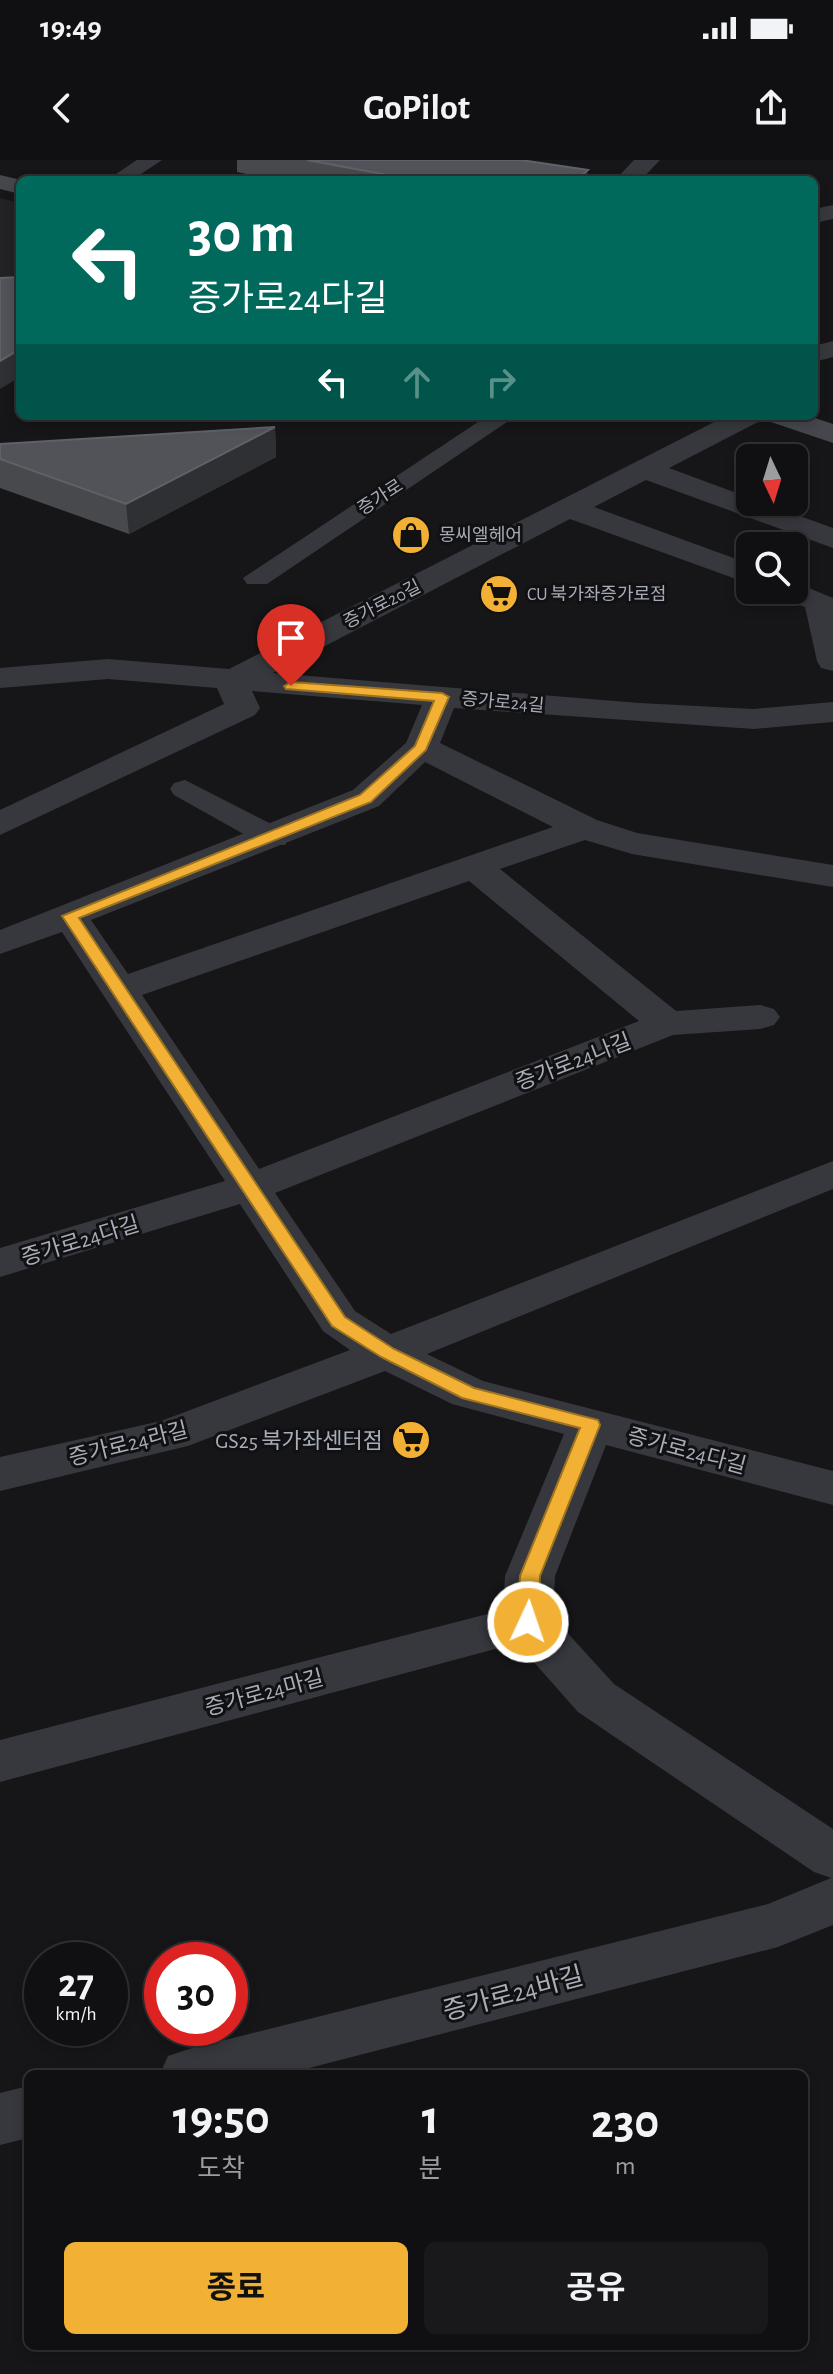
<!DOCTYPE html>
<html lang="ko">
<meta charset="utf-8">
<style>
:root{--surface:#101012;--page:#19191b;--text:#f1f3f6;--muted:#9c9d9f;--line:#303032;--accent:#f2b134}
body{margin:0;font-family:"Alegreya Sans","Noto Sans KR",sans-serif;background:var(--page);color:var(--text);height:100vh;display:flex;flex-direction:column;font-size:30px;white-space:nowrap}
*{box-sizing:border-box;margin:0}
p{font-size:26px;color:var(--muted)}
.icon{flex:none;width:44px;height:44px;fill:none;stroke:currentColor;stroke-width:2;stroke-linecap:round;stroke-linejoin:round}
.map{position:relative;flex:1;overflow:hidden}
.drawer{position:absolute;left:24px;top:1910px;width:784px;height:280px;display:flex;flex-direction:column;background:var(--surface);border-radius:12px;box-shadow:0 4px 12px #0003,0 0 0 2px var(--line)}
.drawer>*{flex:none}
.hud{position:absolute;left:16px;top:16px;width:802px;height:244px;border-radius:12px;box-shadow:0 4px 12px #0003,0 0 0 2px var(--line);background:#00695c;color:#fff;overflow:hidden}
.needle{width:52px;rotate:176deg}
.buttons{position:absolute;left:736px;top:284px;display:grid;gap:16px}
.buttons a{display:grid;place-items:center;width:72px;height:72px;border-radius:12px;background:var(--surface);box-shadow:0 4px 12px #0003,0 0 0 2px var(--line);font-size:40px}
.speed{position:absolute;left:24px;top:1782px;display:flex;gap:16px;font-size:40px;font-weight:700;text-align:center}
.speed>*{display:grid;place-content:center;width:104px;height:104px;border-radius:50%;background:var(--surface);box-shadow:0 4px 12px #0003,0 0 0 2px var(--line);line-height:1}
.speed small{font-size:20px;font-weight:400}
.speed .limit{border:12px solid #d22;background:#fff;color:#111}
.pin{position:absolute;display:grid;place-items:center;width:68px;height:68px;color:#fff;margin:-82px -34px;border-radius:50% 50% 50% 0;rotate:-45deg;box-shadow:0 0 8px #0007}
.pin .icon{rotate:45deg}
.me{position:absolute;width:88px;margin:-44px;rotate:3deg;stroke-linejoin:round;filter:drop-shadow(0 0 6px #0008)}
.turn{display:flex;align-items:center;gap:28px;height:168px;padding:0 40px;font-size:36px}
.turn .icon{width:104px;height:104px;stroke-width:2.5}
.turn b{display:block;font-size:56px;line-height:68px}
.lanes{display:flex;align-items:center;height:76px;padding:0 40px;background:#0003;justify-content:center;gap:40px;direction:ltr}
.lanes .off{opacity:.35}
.eta{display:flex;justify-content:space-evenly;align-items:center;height:136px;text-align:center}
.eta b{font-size:48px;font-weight:700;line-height:56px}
.cta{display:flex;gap:16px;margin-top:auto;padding:16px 40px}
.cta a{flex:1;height:92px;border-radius:12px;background:var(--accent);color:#111;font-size:32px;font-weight:700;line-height:92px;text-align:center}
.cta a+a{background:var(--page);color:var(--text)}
.status{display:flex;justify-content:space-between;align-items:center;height:56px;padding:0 40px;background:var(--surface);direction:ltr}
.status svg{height:22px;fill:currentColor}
header{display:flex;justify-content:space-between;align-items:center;height:104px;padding:0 40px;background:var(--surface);font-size:36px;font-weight:700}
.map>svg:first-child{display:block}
.built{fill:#222225}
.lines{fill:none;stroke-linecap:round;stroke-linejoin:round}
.lane{fill:#37383d;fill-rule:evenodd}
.street{fill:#37383d;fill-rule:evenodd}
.secondary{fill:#45474d;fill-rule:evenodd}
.wall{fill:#47494d}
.shaded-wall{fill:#2f3033}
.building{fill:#525359;stroke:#5f6168;stroke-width:2}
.route{fill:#f2b134;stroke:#9d7322;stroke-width:2}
.labels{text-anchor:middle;stroke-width:6;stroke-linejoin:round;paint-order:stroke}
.far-street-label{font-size:18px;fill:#a8adb8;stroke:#111113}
.far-poi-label{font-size:18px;fill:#a8adb8;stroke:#111113;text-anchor:start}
.street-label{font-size:22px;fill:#a8adb8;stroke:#111113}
.poi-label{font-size:22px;fill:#a8adb8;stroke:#111113;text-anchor:end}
.near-street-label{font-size:26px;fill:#a8adb8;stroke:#111113}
</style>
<div class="status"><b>19:49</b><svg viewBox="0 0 49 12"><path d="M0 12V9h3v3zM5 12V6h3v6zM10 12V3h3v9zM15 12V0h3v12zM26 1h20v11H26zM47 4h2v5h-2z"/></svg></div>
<header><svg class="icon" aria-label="back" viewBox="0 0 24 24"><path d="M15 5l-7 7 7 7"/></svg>GoPilot<svg class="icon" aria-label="share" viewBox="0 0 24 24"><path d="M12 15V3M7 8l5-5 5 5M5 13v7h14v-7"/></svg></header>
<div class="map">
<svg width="833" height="2214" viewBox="0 0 833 2214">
<rect width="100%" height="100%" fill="#161618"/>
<path class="built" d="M0,38l20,5v83l-20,11z"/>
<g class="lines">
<path class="lane" d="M137,0h25l-30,20h-25z
M487,256h29l-249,168h-20l-4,-6z
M185,620l100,51 5,7 -5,7h-22l-89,-50 -4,-6 4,-6z"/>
<path class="street" d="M634,0h26l-19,20h-26z
M833,45v14l-19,4v-14z
M833,181v16l-19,5v-16z
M726,256h36l-4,6 -89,46 81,30v4h11l72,26v20l-187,-68 -52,27 156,57v20l-180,-65 -297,154 366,30 115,6 79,-7v20l-79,7 -300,-21 -14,35 157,77 40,13 196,32v22l-201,-33 -47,-14 -85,29 176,142 84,-6 14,4 6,8 -6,8 -14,4 -87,6 -398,158 80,118 36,23 442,-173v28l-406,165 56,27 350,90v34l-227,-60 -51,131 -2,41 61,67 219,145v96l-55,22 -492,127h-126l8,-18 21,-7 579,-145 63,-26 -17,-6 -236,-160 -61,-69 -517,139v-42l503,-130 2,-34 59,-142 -112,-30 -67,-33 -197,75 -188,45v-34l161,-36 189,-71 -27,-19 -83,-127 -240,73v-29l225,-67 -163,-249 -62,22v-24l353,-140 53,-47 16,-38 -170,-14 8,17 -5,7 -255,120v-25l224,-106 -7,-16 -109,-9 -108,9v-20l108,-9 121,10zM425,602l128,65 -425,147 -37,-54 288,-114zM469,721l170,140 -380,148 -117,-174z
M794,422l39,16v73l-12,-3 -4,-7 -12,-54 -27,-10 -5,-7h21z
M28,1926v52l-28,7v-52z"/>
<path class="secondary" d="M0,15l21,5 -1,14 -20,-5z
M767,256h42l24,8v19l-62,-21z"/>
</g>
<path class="wall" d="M237,0h284l66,20h-311l-39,-8z
M275,267l1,30 -147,77 -129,-46v-44z"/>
<path class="shaded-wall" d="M588,10l-1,10h-10z
M20,189v28l-20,12v-28z
M275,267l1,30 -147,77 -3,-30z"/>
<path class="building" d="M307,0h214l67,10 -11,10h-188l4,-4z
M20,117v72l-20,12v-83z
M275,267l-149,77 -126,-45v-15z"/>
<path class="route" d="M291,522l151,11 7,4 -23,53 -55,52 -292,116 266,399 49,32 80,39 124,32 2,5 -60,151 -2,46 -10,8 -11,-8 3,-46 60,-148 -118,-30 -81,-41 -49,-31 -270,-410 298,-121 55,-49 19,-45 -148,-12 -2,-3z"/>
<defs>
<g id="shop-disc" transform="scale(2)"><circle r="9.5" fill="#f2b134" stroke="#111113"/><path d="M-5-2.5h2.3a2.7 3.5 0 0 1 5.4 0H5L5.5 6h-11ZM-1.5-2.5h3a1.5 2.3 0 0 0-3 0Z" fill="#111"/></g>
<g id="supermarket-disc" transform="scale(2)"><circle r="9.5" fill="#f2b134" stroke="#111113"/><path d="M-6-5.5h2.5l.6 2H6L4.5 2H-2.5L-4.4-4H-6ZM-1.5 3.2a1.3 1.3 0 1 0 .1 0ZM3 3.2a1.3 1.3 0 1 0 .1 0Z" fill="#111"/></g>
</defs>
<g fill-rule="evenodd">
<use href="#shop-disc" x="411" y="375"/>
<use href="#supermarket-disc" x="499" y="434"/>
<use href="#supermarket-disc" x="411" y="1280"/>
</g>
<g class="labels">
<g class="far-street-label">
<text transform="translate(380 337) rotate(-33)" y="6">증가로</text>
<text transform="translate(382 444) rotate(-27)" y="6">증가로20길</text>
<text transform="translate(503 542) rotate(5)" y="6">증가로24길</text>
</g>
<g class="far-poi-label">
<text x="439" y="381">몽씨엘헤어</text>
<text x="527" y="440">CU 북가좌증가로점</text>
</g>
<g class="street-label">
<text transform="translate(573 901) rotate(-21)" y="8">증가로24나길</text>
<text transform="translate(80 1080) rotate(-17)" y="8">증가로24다길</text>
<text transform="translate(128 1283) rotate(-14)" y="8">증가로24라길</text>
<text transform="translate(687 1290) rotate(15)" y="8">증가로24다길</text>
<text transform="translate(264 1532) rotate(-15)" y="8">증가로24마길</text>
</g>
<g class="poi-label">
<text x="383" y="1288">GS25 북가좌센터점</text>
</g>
<g class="near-street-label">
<text transform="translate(513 1833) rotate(-15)" y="9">증가로24바길</text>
</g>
</g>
</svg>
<div class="buttons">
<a><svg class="needle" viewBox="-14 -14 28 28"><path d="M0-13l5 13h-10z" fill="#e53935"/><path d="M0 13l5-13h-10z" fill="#9c9d9f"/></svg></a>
<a><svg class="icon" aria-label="search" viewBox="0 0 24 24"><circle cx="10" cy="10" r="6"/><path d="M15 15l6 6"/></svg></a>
</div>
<div class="speed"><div>27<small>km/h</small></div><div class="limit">30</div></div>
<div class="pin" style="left:291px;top:526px;background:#d93025"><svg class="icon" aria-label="arrive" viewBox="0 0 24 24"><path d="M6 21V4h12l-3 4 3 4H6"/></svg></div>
<svg class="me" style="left:528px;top:1462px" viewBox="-20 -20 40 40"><circle r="17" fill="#f2b134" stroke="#fff" stroke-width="3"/><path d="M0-11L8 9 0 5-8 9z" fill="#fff"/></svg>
<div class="hud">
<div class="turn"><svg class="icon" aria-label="left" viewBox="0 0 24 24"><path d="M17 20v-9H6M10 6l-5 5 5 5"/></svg><div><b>30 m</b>증가로24다길</div></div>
<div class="lanes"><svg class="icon" aria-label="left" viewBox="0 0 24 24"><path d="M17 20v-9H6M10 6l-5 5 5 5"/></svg><svg class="icon off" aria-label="ahead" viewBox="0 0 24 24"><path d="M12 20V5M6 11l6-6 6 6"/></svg><svg class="icon off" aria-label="right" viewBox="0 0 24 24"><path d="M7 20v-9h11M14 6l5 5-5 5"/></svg></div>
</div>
<section class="drawer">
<div class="eta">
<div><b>19:50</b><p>도착</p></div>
<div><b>1</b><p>분</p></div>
<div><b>230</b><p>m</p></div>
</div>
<div class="cta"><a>종료</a><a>공유</a></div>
</section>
</div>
